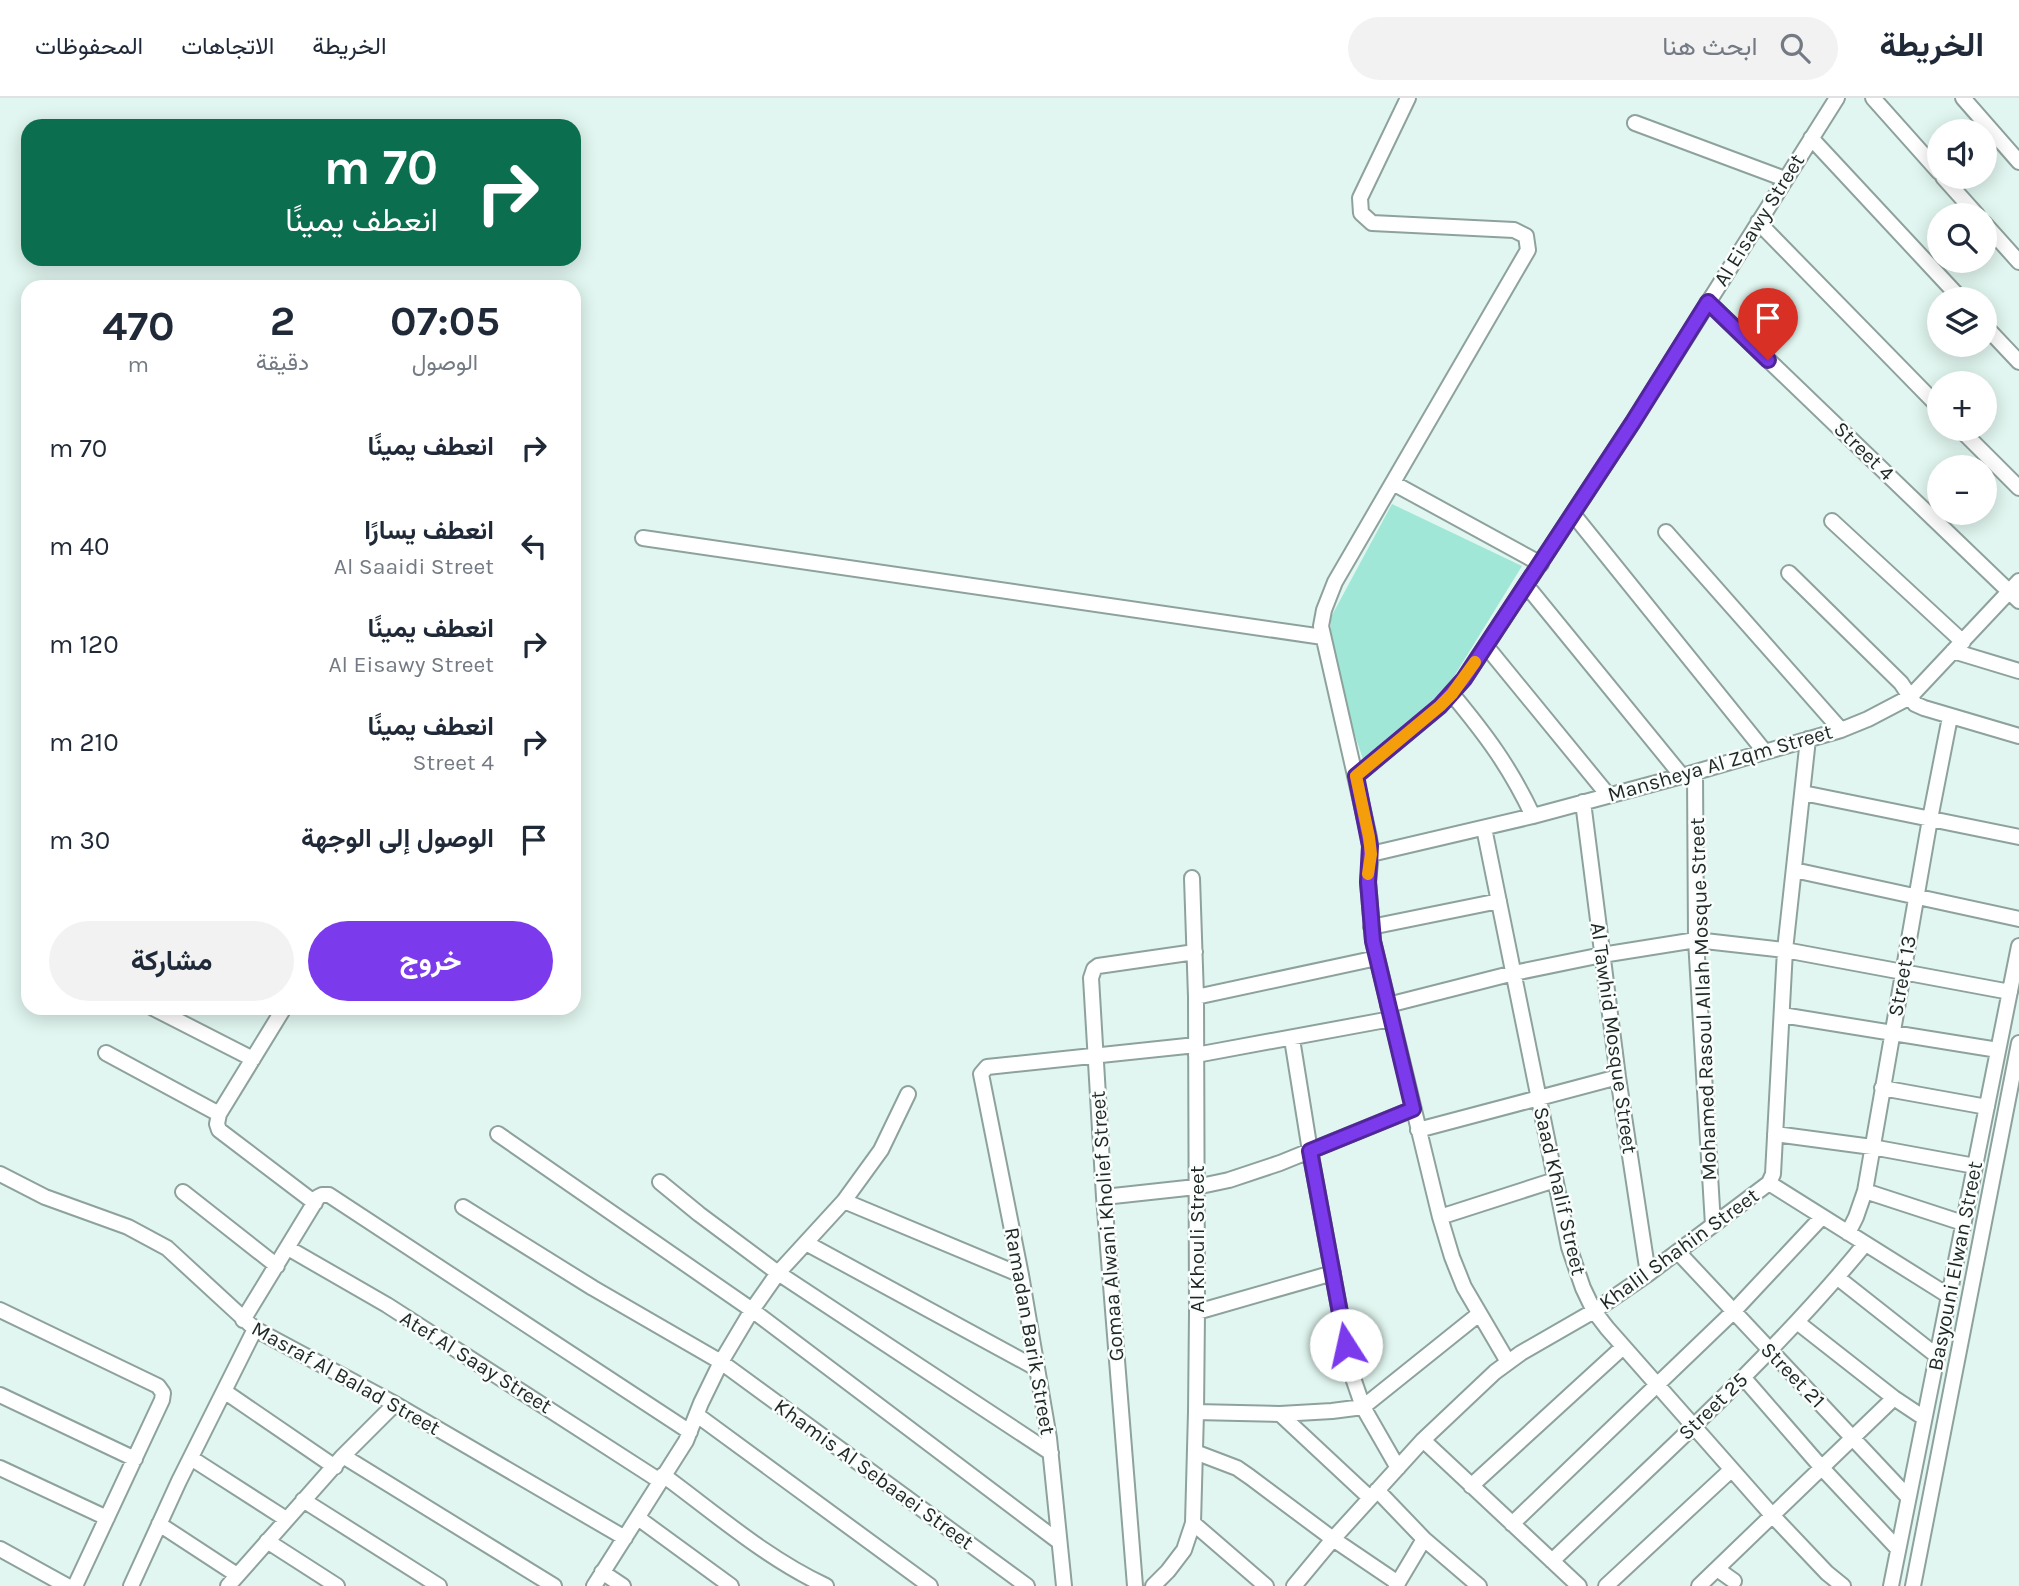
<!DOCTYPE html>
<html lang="ar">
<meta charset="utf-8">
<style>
:root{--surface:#fff;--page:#f2f2f3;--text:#1f2937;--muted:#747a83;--line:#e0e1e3;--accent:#7c3aed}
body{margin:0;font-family:Karla,Vazirmatn,sans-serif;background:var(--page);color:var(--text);direction:rtl;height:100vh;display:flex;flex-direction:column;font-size:26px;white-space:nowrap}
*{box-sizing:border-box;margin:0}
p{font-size:23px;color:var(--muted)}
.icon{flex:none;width:38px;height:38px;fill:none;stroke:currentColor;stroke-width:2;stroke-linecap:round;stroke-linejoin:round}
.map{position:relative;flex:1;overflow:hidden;direction:ltr}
.side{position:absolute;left:21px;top:182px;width:560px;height:735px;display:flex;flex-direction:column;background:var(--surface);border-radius:21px;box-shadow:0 4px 18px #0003;direction:rtl}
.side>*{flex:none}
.hud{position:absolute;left:21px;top:21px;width:560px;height:147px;border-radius:21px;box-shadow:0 4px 18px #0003;direction:rtl;background:#0b6e4f;color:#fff;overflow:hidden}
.tools{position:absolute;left:1927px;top:21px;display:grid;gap:14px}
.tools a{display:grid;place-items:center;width:70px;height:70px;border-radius:50%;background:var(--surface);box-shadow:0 4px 18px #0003;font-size:35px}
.pin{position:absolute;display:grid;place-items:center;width:60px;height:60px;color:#fff;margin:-72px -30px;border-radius:50% 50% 50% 0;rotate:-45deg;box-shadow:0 0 7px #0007}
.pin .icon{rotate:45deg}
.me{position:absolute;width:77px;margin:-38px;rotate:350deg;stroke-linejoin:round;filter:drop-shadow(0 0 5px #0008)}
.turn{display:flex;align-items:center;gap:24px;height:147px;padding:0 28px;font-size:32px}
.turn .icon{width:91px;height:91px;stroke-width:2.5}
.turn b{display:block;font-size:49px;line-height:60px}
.eta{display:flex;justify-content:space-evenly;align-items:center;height:119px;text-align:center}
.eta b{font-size:42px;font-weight:700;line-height:49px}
.button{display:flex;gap:14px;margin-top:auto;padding:14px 28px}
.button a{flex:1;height:80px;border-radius:42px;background:var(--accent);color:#fff;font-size:28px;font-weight:700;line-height:80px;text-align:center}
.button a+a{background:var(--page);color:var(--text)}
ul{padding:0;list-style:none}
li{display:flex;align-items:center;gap:21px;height:98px;padding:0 28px}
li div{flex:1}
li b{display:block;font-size:26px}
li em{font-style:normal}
header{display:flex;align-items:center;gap:42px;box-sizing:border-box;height:98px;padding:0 35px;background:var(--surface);border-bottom:2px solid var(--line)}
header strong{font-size:33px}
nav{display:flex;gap:38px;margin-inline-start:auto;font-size:24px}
.search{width:490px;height:63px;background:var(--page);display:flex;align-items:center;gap:18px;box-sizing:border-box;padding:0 24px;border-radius:38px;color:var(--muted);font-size:26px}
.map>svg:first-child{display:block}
.green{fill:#a0e7d7}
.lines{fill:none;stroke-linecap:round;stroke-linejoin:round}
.minor-casing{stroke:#8ea29d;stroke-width:18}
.minor{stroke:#fff;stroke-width:14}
.route-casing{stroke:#51269a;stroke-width:18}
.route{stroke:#7c3aed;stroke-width:12}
.slow{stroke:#f59e0b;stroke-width:12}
.labels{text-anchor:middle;stroke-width:5;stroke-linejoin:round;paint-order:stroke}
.street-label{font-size:21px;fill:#1f2725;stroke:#fafefd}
</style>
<header>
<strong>الخريطة</strong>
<div class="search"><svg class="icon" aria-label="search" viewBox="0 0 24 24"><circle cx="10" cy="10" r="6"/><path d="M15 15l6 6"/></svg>ابحث هنا</div>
<nav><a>الخريطة</a><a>الاتجاهات</a><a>المحفوظات</a></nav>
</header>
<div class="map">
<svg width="2019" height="1488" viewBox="0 0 2019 1488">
<rect width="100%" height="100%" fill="#e1f6f0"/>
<path class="green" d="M1392,406l130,62 -77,125 -81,71 -19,-56 -15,-64 1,-25z"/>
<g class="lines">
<g class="minor-casing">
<path id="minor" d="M1408,0l-48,100 1,15 11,10 142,7 12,6 2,14 -193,332 -11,28 -3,16 48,211 2,17 -3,28 5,59 67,276 12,40 12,30 44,75
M1873,0l66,74
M1963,0l56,64
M1635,25l150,56
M1811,40l150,161
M1943,79l34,38
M1758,124l181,185
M1984,125l35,39
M1708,204l311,299
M1984,227l35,37
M1960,331l59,59
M1393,385l148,81
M1573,416l192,238
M1832,423l131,121
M1666,434l175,198
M643,440l680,99
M1789,475l112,110 14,21 9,4 95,28
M1526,487l156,191
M1486,548l122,149
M1953,553l66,20
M1452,596c34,41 58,73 81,122
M1695,675l1,167 17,285
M1356,678l84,-70 24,-27 169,-257 204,-324
M1803,695l216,44
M1583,704l35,275 30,197
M1484,730l85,419 14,41 11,23 13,17 165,187 55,58 16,13
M1371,756l162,-38 149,-40 159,-46 27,-11 42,-22 109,-116
M1794,772l225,49
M1371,829l128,-26
M1196,899l181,-39
M1388,907l126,-32 88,-18 94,-15 89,10 225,42
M153,910l100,51
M284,910l-65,106 -2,10 2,6 96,73
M1782,917l216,35
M1292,941l18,112 41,221 12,35 35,61
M106,955l113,61
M1196,957l195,-36
M1882,990l105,19
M1418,1032l200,-53
M498,1036l254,176 306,231
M1775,1036l97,13 103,19
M0,1076l45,23 83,30 39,21 88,81 140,75 230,134
M660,1084l39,32 79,59 273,180
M1769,1085l180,113
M1865,1093l98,32
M183,1094l94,74
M1104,1099l92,-10 33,-7 51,-17 133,-54
M844,1103l177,74
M463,1109l130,81 128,74 306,224
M1440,1119l115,-37
M1848,1135l8,-16 9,-26 65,-372 20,-102
M806,1145l230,125
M288,1150l99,57 273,176
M1678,1154l230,245
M1838,1180l99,78
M0,1212l158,76 5,7 -1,7 -87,186
M1197,1214l136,-39
M243,1222l75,-123 4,-2h7l361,237
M1797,1224l97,76 30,20
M1743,1279l79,91 76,81
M224,1293l111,76
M0,1297l135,64
M1196,1314l84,2 52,-3 31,-4 116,-93
M1280,1316l90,84
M697,1317l233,171
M1423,1342l156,146
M1195,1354l42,16 13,9 83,62 65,44
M343,1358l211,130
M191,1360l95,61
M0,1370l107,50
M663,1377c53,39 103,83 163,111
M1471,1388l152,-139
M1377,1392l47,49 55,47
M303,1402l136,86
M638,1420l93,68
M1193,1425l73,63
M159,1426l78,51
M1512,1426l221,-212 89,-95
M267,1443l70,45
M0,1451l67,37
M1552,1463c107,-103 219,-202 313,-317
M1717,1471l17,12
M602,1474l21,14
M131,1488l48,-105 76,-152
M228,1488l115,-130 52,-52
M594,1488l92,-145 15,-38 20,-41 31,-52 26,-37 66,-72 37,-51 27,-56
M1064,1488l-15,-148 -28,-163 -40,-201 6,-7 209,-22
M1135,1488l-31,-389 -13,-219 3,-9 4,-3 97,-14
M1153,1488l15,-15 16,-21 9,-27 3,-111 1,-100 -1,-315 -4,-119
M1294,1488l39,-47 90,-99 72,-68 26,-19 73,-42 54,-37 121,-91 4,-9 12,-224 23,-211
M1396,1488l28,-47
M1606,1488l125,-116
M1699,1488l195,-188
M1891,1488l128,-640
M1913,1488l106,-543"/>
</g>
<use href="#minor" class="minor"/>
</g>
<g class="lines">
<g class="route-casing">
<path id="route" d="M1346,1247l-36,-194 103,-42 -40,-168 -5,-59 2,-36 -14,-70 84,-70 24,-27 169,-257 75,-120 60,58"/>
</g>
<use href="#route" class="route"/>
<path class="slow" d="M1368,776l3,-20 -2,-17 -13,-61 84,-70 12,-12 23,-32"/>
</g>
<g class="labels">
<g class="street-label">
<text transform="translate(1759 122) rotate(-58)" y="7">Al Eisawy Street</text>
<text transform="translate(1864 353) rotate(44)" y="7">Street 4</text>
<text transform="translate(1720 665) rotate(-16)" y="7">Mansheya Al Zqm Street</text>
<text transform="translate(1902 878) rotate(-80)" y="7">Street 13</text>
<text transform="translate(1703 901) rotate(-92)" y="7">Mohamed Rasoul Allah Mosque Street</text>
<text transform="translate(1614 940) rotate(82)" y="7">Al Tawhid Mosque Street</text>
<text transform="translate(1560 1093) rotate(77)" y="7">Saad Khalif Street</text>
<text transform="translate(1107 1128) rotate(-94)" y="7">Gomaa Alwani Kholief Street</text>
<text transform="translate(1197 1141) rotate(-90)" y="7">Al Khouli Street</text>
<text transform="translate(1679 1151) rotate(-36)" y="7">Khalil Shahin Street</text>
<text transform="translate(1955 1168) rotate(-79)" y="7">Basyouni Elwan Street</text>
<text transform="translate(1030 1233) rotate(80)" y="7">Ramadan Barik Street</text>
<text transform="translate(476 1264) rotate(32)" y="7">Atef Al Saay Street</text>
<text transform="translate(1793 1277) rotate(46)" y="7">Street 21</text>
<text transform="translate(346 1280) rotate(29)" y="7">Masraf Al Balad Street</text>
<text transform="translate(1713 1308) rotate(-44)" y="7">Street 25</text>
<text transform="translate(874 1376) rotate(36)" y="7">Khamis Al Sebaaei Street</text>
</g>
</g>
</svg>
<div class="tools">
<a><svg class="icon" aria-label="sound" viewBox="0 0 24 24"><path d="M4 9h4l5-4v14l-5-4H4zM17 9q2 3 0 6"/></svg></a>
<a><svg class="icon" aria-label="search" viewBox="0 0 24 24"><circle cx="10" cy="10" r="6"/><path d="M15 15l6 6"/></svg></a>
<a><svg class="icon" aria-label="layers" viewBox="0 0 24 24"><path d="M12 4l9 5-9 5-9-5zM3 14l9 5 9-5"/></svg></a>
<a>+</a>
<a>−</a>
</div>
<div class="pin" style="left:1768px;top:262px;background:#d93025"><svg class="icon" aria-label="arrive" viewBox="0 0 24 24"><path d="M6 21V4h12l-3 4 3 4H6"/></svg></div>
<svg class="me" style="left:1346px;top:1247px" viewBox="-20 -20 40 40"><circle r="19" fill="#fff"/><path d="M0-13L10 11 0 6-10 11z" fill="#7c3aed"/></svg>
<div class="hud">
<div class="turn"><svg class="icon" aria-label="right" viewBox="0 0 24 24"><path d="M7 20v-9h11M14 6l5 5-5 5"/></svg><div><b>70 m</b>انعطف يمينًا</div></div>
</div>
<section class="side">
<div class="eta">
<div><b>07:05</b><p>الوصول</p></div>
<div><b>2</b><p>دقيقة</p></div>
<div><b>470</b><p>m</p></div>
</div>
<ul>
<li><svg class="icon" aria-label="right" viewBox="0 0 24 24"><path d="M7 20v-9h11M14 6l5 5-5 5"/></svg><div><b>انعطف يمينًا</b></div><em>70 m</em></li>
<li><svg class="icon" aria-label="left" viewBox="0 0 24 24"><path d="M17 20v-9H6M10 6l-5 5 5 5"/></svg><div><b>انعطف يسارًا</b><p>Al Saaidi Street</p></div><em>40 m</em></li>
<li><svg class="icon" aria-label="right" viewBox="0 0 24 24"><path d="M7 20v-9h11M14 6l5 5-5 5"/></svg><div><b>انعطف يمينًا</b><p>Al Eisawy Street</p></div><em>120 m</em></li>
<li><svg class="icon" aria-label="right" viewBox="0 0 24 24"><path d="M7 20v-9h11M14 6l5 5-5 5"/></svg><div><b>انعطف يمينًا</b><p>Street 4</p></div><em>210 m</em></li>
<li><svg class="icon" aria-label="arrive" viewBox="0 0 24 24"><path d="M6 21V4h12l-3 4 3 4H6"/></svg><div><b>الوصول إلى الوجهة</b></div><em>30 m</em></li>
</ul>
<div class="button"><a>خروج</a><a>مشاركة</a></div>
</section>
</div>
